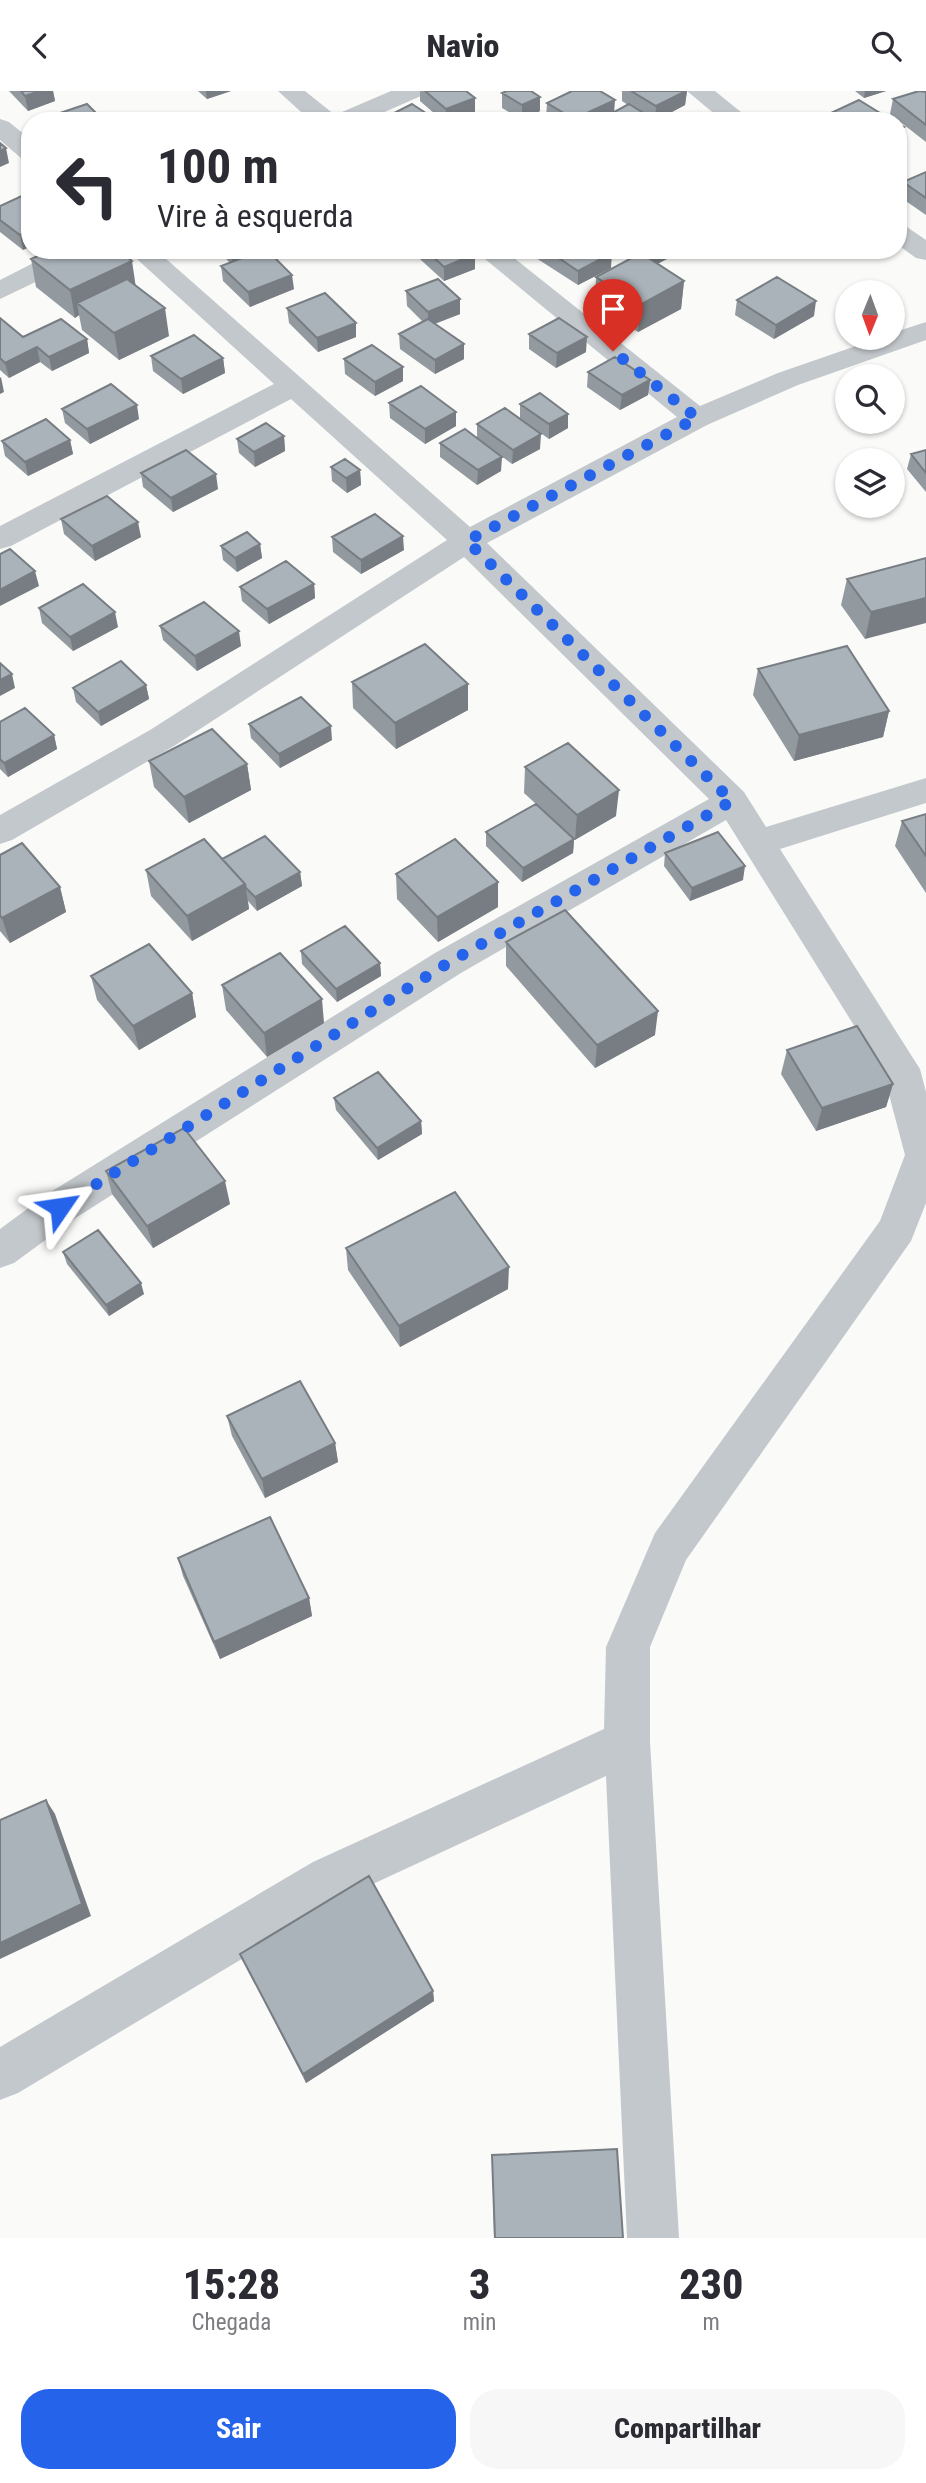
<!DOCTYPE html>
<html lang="pt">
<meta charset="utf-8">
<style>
:root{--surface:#fff;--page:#f7f7f7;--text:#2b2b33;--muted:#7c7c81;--accent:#2563eb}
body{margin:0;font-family:"Roboto Condensed",sans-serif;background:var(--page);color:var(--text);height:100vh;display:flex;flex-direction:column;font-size:26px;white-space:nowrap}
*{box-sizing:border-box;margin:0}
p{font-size:23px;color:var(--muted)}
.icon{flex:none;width:38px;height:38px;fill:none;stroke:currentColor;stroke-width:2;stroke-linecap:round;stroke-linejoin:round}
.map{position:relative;height:2147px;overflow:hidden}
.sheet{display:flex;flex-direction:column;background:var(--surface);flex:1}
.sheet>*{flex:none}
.hud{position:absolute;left:21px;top:21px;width:886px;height:147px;border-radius:28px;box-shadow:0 2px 5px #0004;background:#fff;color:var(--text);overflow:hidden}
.needle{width:46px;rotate:181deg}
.tools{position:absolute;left:835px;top:189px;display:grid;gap:14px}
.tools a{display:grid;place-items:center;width:70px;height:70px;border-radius:50%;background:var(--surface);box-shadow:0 2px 5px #0004;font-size:35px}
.pin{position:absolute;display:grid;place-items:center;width:60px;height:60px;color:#fff;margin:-72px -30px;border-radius:50% 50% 50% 0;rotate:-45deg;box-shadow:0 0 7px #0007}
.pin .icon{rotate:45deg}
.me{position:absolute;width:77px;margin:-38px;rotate:58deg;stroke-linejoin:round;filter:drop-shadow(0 0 5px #0008)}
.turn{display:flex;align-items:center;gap:24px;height:147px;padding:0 21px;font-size:32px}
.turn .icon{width:91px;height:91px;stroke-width:2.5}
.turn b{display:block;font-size:49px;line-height:60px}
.eta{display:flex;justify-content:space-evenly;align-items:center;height:119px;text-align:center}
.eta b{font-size:42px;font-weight:800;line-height:49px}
.cta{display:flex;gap:14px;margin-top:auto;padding:14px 21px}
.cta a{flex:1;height:80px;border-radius:28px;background:var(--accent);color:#fff;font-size:28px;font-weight:800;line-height:80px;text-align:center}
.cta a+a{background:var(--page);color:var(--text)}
header{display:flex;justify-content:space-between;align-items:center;height:91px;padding:0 21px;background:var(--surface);font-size:32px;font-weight:800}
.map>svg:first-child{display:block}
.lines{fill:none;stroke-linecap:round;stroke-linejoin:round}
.street{fill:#c3c8cc;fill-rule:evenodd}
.wall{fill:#929a9f}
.shaded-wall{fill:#777d82}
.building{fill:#aab3b9;stroke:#777d82;stroke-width:2}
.route{stroke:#2563eb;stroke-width:12;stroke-dasharray:0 21.6}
</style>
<header><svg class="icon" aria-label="back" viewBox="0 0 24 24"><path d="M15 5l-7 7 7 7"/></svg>Navio<svg class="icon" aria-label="search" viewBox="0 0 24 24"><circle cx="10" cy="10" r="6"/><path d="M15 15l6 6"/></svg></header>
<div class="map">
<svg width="926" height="2147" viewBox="0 0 926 2147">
<rect width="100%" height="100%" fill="#fafaf8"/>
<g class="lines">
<path class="street" d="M278,0h27l30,24 56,-24h33l-3,5 -57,25h-53z
M687,0h28l37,30h-29z
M0,28l9,3 21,17v22l-9,-3 -21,-18z
M898,134l9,2 19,13v20l-10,-2 -18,-13z
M59,159h34l-3,6 -90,43v-19z
M127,159h29l314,277 207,-110 -203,-167h30l196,156 78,-33 101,-35h13v-5l34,-11v18l-128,45 -91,40 -220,118 257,249 22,35 160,-49v25l-146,46 140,220 6,23v111l-15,38 -225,319 -36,87v95l29,496h-52l-21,-462 -259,120 -329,197 -18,7v-53l313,-185 291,-133 2,-82 49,-114 225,-312 25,-66 -22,-83 -157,-252 -265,153 -387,246 -60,44 -14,5v-39l46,-34 389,-242 274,-154 -245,-242 -290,189 -162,94 -12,4v-29l150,-85 297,-190 -156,-141 -280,147 -11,3v-23l274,-142z"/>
</g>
<path class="wall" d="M9,0h44l2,10 -27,10z
M198,0h33l-24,8z
M420,0h46l9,7v15l-22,8h-10l-23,-20z
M622,0h65l-2,14 -30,16 -10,-6v6h-31v-9l14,-7 -6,-4z
M855,0h31l-22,7z
M926,1v50l-36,-28 3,-15z
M502,2l38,18 -18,9 -20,-12z
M547,12l67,11 -13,7h-50l-5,-3z
M926,81v43l-26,-18 3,-15z
M24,104l-1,55 -23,-18v-26z
M218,159h54l-4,2 26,37 -44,18 -27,-26 -2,-15 9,-3z
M410,159h61l4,19 -31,12z
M537,159h70l4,18 -33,17 -42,-27z
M616,159h68l-27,14 27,17 -3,28 -43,23 -43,-28 1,-27 33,-18z
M31,168l104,26 34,51 -50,24 -37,-30 -3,-15 -4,3 -39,-31z
M406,200l54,8v15l-25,10 29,35 -29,15 -35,-25 -1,-15 24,-12 -16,-16z
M737,209l77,16 -40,23 -39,-24z
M287,217l69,15v14l-38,15 -29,-29z
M0,227l23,19 64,2 2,14 -37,18 -12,-9 -31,16 -9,-8z
M529,243l57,18 -30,16 -27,-19z
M151,265l72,2 2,15 -42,21 -30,-23z
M344,268l59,8v14l-28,15 -30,-22z
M588,281l62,8 -2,15 -28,15 -33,-23z
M389,312l67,9v14l-31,18 -35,-26z
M520,313l48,10v14l-19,11 -29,-21z
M62,318l77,10 -49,25 -25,-21z
M477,333l63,25 -28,15 -35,-26z
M284,345l1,15 -30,16 -16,-14 -2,-14z
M70,349l3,14 -45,22 -23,-20 -3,-15z
M440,352l61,28 -24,14 -37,-28z
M926,359v42l-19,-23 4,-15z
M331,376l29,3 1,15 -14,8 -15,-12z
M141,382l77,16 -45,23 -30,-25z
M61,428l80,18 -46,24 -31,-27z
M332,446l72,13 -43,24 -28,-22z
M260,453l2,14 -25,14 -14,-12 -2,-14z
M926,467l-61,81 -24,-34 6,-26z
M314,493l1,14 -46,26 -27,-23 -2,-14z
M39,517l79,19 -45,24 -31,-28z
M160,535l81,20 -44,25 -34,-31z
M758,578l131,42 -6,26 -89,24 -41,-66z
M352,591l116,28 -72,39 -43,-41z
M146,594l3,14 -48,27 -25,-24 -3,-14z
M0,631l54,13 3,14 -49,28 -8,-8z
M249,633l83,16 -52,28 -29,-30z
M149,670l98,3 4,26 -62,33 -35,-36z
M525,676l91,49 -42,24 -1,13 -51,29 -36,-36v-14l50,-28 -12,-11z
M926,723v79l-31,-47 7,-25z
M665,762l78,27 -53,21 -26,-35z
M0,764l60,32 6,25 -56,31 -10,-12z
M222,768l78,13 2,14 -45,25 -9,-10 1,8 -57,32 -41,-45 -5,-26z
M396,783l102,33 -60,35 -41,-43z
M506,851l149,93 -60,33 -89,-102z
M301,860l79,12 1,13 -44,26 -35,-38z
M91,885l101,17 4,24 -57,33 -42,-50z
M222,894l102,38 -57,34 -41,-47z
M787,959l106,34 -7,23 -70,24 -35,-57z
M334,1007l87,23 1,13 -44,26 -42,-50z
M106,1080l124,33 -77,44 -41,-54z
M346,1157l162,41 -108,58 -52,-77z
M63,1161l81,42 -35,22 -42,-52z
M227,1325l108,27 3,19 -73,36 -33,-62z
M178,1467l131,40 3,18 -92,43 -37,-83z
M240,1863l193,37 1,10 -128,82z
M492,2064l131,83h-129z"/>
<path class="shaded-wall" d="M40,0h13l2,10 -27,10 -3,-15z
M206,0h25l-24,8z
M687,0l-2,14 -30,16 1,-15z
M865,0h21l-22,7z
M540,6v14l-18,9v-15z
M475,7v15l-22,8h-7v-12z
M615,9l-1,14 -13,7h-28l1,-2z
M645,23v7h-13z
M904,36l-6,28v-25z
M6,57l3,15 -9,4v-16z
M30,140v16l-7,3 -3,-15z
M231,159h41l-40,15z
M657,159h27l-38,20 1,-15z
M612,162l-1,15 -33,17v-14z
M475,163v15l-31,12v-14z
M132,170l4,27 -59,15 2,12 -4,3 -5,-28z
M292,184l2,14 -44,18 -2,-15z
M684,190l-3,28 -43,23 2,-27z
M460,208v15l-32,12v-14z
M816,210l-2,15 -40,23 2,-14z
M165,217l4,28 -50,24 -5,-27z
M356,232v14l-38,15 -1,-14z
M587,246l-1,15 -30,16 1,-15z
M87,248l2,14 -37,18 -3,-14z
M464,253v15l-29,15v-14z
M37,256l3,15 -31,16 -4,-15z
M223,267l2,15 -42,21 -2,-15z
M403,276v14l-28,15v-14z
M1,286l3,15 -4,2v-16z
M650,289l-2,15 -28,15 2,-15z
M137,314l2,14 -49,25 -3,-15z
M456,321v14l-31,18v-15z
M568,323v14l-19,11v-15z
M541,343l-1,15 -28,15 1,-14z
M284,345l1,15 -30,16 -1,-15z
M70,349l3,14 -45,22 -3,-14z
M502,366l-1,14 -24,14 1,-15z
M360,379l1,15 -14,8 -1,-15z
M216,383l2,15 -45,23 -2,-14z
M138,431l3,15 -46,24 -3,-15z
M403,445l1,14 -43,24v-14z
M260,453l2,14 -25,14 -2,-14z
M35,480l4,15 -39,20v-16z
M314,493l1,14 -46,26 -2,-15z
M926,507v25l-61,16 6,-27z
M115,521l3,15 -45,24 -3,-14z
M239,540l2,15 -44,25 -2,-15z
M12,583l3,14 -15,8v-16z
M468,593v26l-72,39 -1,-26z
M146,594l3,14 -48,27 -3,-14z
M889,620l-6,26 -89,24 5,-26z
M331,635l1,14 -52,28 -1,-14z
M54,644l3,14 -49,28 -4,-14z
M247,673l4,26 -62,33 -5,-26z
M619,699l-3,26 -41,24 2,-25z
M574,748l-1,14 -51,29 1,-14z
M745,775l-2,14 -53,21 2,-13z
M300,781l2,14 -45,25 -2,-14z
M498,791v25l-60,35 -1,-25z
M245,793l4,25 -57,32 -5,-25z
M60,796l6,25 -56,31 -8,-25z
M380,872l1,13 -44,26 -1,-13z
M192,902l4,24 -57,33 -6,-24z
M322,908l2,24 -57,34 -3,-24z
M658,920l-3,24 -60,33 2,-23z
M893,993l-7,23 -70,24 6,-23z
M421,1030l1,13 -44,26 -1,-12z
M225,1090l5,23 -77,44 -6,-22z
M509,1176l-1,22 -108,58 -1,-21z
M141,1192l3,11 -35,22 -3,-11z
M335,1352l3,19 -73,36 -3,-19z
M309,1507l3,18 -92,43 -6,-17z
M46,1709l9,14 36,102 -91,43v-16z
M433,1900l1,10 -128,82 -3,-9z"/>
<path class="building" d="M21,0h19l-15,5z
M425,0h41l9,7 -29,11z
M507,0h24l9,6 -18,8 -20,-12z
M572,0h28l15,9 -41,19 -27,-16z
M631,0h55l-30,15z
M919,0l7,1v33l-33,-26z
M859,9l34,21h-68l-5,-3z
M87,13l17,17h-49l-4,-5z
M412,13l26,17h-49l-5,-3z
M629,13l16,10 -13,7h-3l-15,-9z
M898,33l6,3 -6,3z
M0,52l6,5 -6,3z
M926,81v26l-23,-16z
M24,104l6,4v32l-10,4 -20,-15v-14z
M51,159h67l14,11 -62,29 -39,-31z
M263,159h4l25,25 -44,17 -27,-26z
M426,159h45l4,4 -31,13z
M547,159h60l5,3 -34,18z
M639,159h18l-10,5z
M641,162l43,28 -44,24 -44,-28z
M777,186l39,24 -40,24 -39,-25z
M127,188l38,29 -51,25 -37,-30z
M438,188l22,20 -32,13 -22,-21z
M325,202l31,30 -39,15 -30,-30z
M0,227l23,19 38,-18 26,20 -38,18 -12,-10 -32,16 -5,-5z
M559,227l28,19 -30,16 -28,-19z
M428,228l36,25 -29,16 -36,-26z
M194,244l29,23 -42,21 -30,-23z
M372,254l31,22 -28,15 -31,-23z
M615,266l35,23 -28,15 -34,-23z
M111,293l26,21 -50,24 -25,-20z
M421,295l35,26 -31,17 -36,-26z
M540,302l28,21 -19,10 -29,-20z
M505,317l36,26 -28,16 -36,-26z
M46,328l24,21 -45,22 -23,-21z
M266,332l18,13 -30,16 -17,-13z
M465,338l37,28 -24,13 -38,-27z
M186,359l30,24 -45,24 -30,-25z
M926,359v23l-15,-19z
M345,368l15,11 -14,8 -15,-11z
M107,405l31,26 -46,24 -31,-27z
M375,423l28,22 -42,24 -29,-23z
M247,441l13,12 -25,14 -14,-12z
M10,458l25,22 -35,19v-36z
M926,467v40l-55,14 -24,-33z
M286,470l28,23 -47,25 -27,-22z
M83,493l32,28 -45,25 -31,-29z
M204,511l35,29 -44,25 -35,-30z
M425,553l43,40 -73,39 -43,-41z
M847,555l42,65 -90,24 -41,-66z
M121,570l25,24 -48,27 -25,-24z
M0,572l12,11 -12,6z
M301,606l30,29 -52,28 -30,-30z
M25,617l29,27 -50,28 -4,-4v-37z
M212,638l35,35 -63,33 -35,-36z
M568,652l51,47 -42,25 -52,-48z
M536,713l38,35 -51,29 -37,-36z
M926,723v42l-24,-35z
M718,741l27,34 -53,22 -27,-35z
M265,745l35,36 -45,25 -9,-9 -1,-4 -23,-25z
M204,748l41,45 -58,32 -41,-46z
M455,748l43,43 -61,35 -41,-43z
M22,752l38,44 -58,31 -2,-3v-60z
M565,819l93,101 -61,34 -91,-103z
M345,835l35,37 -44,26 -35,-38z
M149,853l43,49 -59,33 -42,-50z
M280,862l42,46 -58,34 -42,-48z
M857,935l36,58 -71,24 -35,-58z
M378,981l43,49 -44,27 -43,-50z
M184,1037l41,53 -78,45 -41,-55z
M455,1101l54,75 -110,59 -53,-78z
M98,1139l43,53 -35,22 -43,-53z
M300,1290l35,62 -73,36 -35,-63z
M270,1426l39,81 -95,44 -36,-84z
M46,1709l36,104 -82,39v-123z
M369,1785l64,115 -130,83 -63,-120z
M617,2058l6,89h-128l-3,-83z"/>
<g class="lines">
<path class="route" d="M60,1116l388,-244 284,-162 -265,-260 230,-123 -84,-67"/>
</g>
</svg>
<div class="tools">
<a><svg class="needle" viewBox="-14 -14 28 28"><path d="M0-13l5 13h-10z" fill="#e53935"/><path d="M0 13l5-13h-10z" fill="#7c7c81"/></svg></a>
<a><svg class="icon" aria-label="search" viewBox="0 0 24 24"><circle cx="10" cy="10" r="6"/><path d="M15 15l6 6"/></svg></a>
<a><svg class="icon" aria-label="layers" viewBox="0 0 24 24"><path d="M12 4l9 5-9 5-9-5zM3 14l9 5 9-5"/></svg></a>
</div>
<div class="pin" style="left:613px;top:260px;background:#d93025"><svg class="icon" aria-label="arrive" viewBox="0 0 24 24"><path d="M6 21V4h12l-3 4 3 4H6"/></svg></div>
<svg class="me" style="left:60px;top:1116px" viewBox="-20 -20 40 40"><path d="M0-17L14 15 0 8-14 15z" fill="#2563eb" stroke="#fff" stroke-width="4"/></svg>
<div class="hud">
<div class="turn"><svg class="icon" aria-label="left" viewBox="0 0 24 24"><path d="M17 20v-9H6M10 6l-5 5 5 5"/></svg><div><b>100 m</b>Vire à esquerda</div></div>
</div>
</div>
<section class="sheet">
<div class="eta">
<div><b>15:28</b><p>Chegada</p></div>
<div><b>3</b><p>min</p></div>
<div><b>230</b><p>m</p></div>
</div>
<div class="cta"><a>Sair</a><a>Compartilhar</a></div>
</section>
